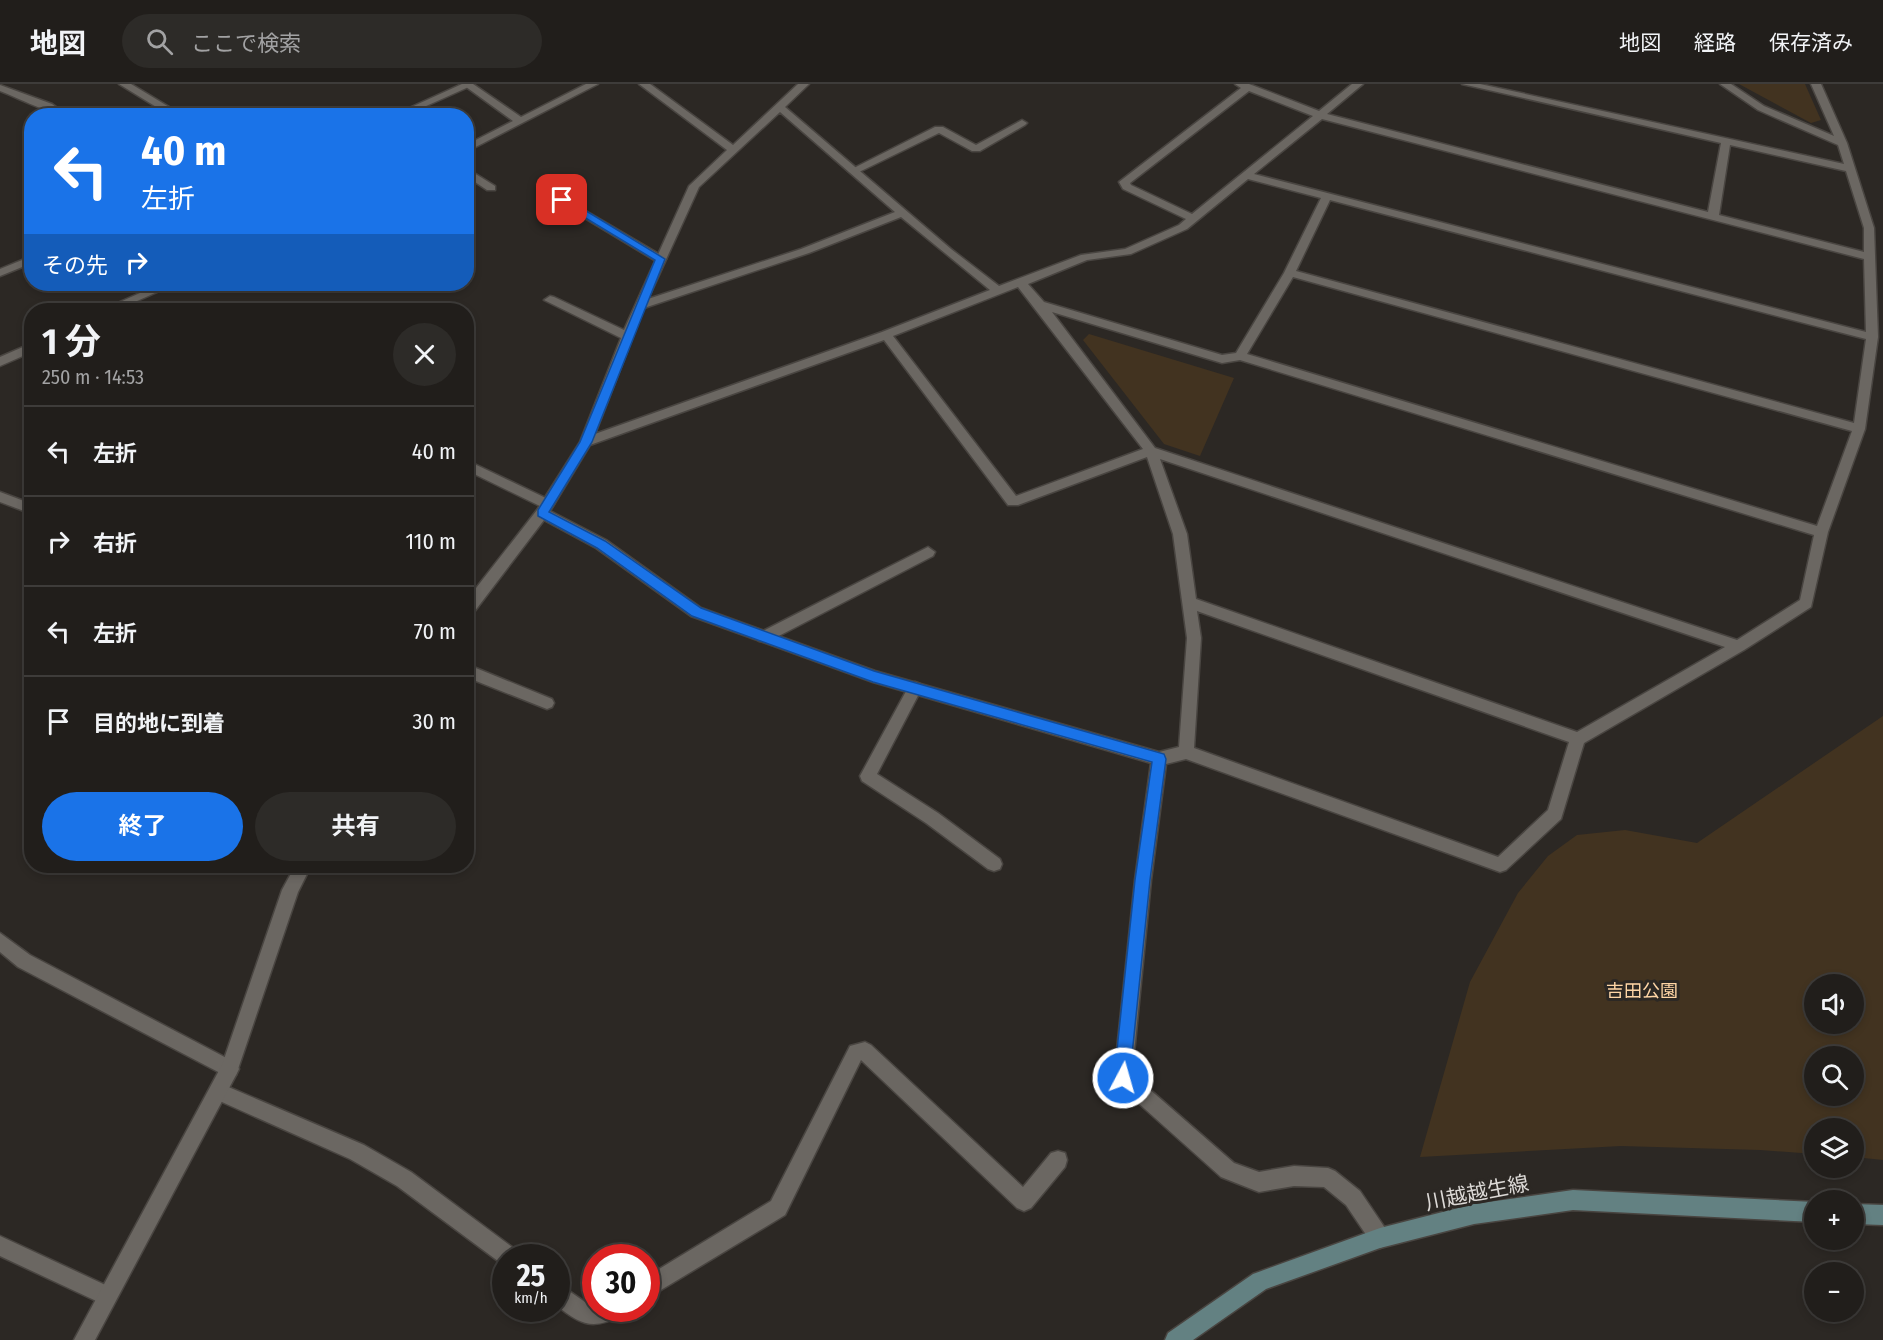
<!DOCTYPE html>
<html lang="ja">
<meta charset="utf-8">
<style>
:root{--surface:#211e1b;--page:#2d2b28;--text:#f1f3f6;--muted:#a2a2a3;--line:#3e3c3a;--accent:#1a73e8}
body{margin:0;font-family:"Fira Sans Condensed","Noto Sans JP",sans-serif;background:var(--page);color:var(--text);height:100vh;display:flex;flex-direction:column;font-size:22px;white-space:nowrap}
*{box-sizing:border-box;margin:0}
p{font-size:20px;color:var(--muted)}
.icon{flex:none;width:33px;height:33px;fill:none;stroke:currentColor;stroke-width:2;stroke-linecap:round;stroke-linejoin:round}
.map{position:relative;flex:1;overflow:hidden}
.drawer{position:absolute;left:24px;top:219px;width:450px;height:570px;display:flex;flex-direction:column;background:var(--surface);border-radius:24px;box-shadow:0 3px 9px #0003,0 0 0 2px var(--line)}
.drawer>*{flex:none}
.banner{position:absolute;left:24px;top:24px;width:450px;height:183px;border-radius:24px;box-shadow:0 3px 9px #0003,0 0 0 2px var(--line);background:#1a73e8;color:#fff;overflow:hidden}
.fabs{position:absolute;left:1804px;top:890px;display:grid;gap:12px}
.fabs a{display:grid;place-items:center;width:60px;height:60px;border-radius:50%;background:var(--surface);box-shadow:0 3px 9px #0003,0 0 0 2px var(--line);font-size:30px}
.speed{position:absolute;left:492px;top:1160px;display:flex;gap:12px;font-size:30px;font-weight:700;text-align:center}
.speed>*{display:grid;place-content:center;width:78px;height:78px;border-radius:50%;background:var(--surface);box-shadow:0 3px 9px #0003,0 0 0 2px var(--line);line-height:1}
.speed small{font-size:15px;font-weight:400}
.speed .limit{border:9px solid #d22;background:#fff;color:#111}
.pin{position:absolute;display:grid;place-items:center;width:51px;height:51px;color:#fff;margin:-26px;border-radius:12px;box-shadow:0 3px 9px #0006}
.me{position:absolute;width:66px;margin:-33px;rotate:6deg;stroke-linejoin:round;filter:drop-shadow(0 0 4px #0008)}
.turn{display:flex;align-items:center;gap:21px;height:126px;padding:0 18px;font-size:27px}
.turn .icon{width:78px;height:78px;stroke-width:2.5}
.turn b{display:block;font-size:42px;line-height:51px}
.then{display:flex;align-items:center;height:57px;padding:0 18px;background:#0003;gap:12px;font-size:22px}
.round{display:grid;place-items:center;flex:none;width:63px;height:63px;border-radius:32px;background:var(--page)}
.summary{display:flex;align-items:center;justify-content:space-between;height:102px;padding:0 18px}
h1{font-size:36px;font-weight:700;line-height:45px}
.button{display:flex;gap:12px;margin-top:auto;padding:12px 18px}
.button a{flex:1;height:69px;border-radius:36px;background:var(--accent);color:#fff;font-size:24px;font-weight:700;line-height:69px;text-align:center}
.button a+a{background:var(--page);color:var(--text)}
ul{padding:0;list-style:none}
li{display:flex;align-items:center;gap:18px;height:90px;padding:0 18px;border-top:2px solid var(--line)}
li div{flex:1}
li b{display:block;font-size:22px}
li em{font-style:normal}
header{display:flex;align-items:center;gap:36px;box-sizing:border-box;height:84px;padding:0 30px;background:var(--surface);border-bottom:2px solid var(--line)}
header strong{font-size:28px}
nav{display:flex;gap:33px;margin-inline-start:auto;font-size:21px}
.search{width:420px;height:54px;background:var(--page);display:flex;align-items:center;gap:15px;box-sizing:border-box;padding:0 21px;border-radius:33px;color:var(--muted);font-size:22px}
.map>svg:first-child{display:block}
.green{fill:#423320;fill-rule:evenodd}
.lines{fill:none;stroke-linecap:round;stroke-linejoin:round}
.lane-casing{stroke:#494541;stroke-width:3}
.street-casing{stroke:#494541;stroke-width:3}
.secondary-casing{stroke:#494541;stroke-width:3}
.lane{fill:#6b6762;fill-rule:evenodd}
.street{fill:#6b6762;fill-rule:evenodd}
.secondary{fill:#638182;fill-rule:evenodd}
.route{fill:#1a73e8;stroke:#114b97;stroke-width:1.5}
.labels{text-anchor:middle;stroke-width:6;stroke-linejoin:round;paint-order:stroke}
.park-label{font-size:18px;fill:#fed5a5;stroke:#2c2824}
.near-street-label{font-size:21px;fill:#dcd9d6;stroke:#2c2824}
</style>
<header>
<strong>地図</strong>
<div class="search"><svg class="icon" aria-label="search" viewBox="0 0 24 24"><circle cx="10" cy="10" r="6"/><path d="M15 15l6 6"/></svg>ここで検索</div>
<nav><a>地図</a><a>経路</a><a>保存済み</a></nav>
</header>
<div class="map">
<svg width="1883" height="1256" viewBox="0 0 1883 1256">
<rect width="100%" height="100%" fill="#2c2824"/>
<path class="green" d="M1739,0h66l16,36 -10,3z
M1089,250l145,44 -34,78 -36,-12 -81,-104z
M1883,632v444l-29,-3v-29h-39v26l-55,-4 -139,-4 -201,11 50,-175 48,-89 30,-37 29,-21 48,-5 72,13zM1815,900h39v39h-39zM1815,972h39v39h-39z"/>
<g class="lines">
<g class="lane-casing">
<path id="lane" d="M462,0l11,1 -58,26 -8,-2z
M1022,36l5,3 -2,2 -45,26h-8l-33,-18 -82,40 -9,-2 87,-44h8l33,18z
M466,84l29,18v4h-8l-21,-14z
M562,113l102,60 2,2 -2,2h-8l-98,-59v-4z
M32,172v7l-32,13v-7z
M466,376l86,41 2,3 -2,3h-10l-76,-37z
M928,463l7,5 -2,4 -164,85h-10l-2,-4 2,-4z
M466,580l86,35 2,4 -2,4 -5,2 -81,-32z
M915,598l5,2 2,4 -45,86 61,39 62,46 2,5 -2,5 -6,2 -6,-2 -62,-46 -64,-42 -2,-5 50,-92z
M0,849l30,22 206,108 3,6 -3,6 -6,3 -6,-3 -206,-108 -18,-15z
M865,958l6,3 152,142 28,-34 7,-2 7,2 2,7 -2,7 -34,41 -7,3 -7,-3 -156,-148 -76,155 -139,84v-22l125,-76 79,-155z
M219,999l145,62 47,27 105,78 3,7h-13v8l-4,-1 -105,-78 -47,-27 -137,-61 -3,-6 3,-6z
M0,1152l114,53 3,7 -3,7 -7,3 -107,-50z
M556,1198l29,20 11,3v3h30l-3,7c-30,15 -41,11 -67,-10z"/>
</g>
<g class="street-casing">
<path id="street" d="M119,0h12l53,32h-13z
M462,0h11l48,33 65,-33h12l-132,68v-7l47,-24z
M639,0h11l83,61 65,-61h11l-24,23 166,142 48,37 82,-31 44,-6 54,-24 7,-6 -63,-30 -4,-7 122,-94 -6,-4h14l70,27 33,-27h11l-36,30 381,98 13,-69 -259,-59h18l364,80 -6,-19 -80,-35 -38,-26h11l33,22 70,30 -23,-52h10l26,59 27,85 4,109 -13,92 -37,103 -17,75 -67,43 -160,93 -23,76 -55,51 -6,2 -314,-113 -20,5 -15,116 -19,194 102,89 25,9 35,-6 34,2 7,3 25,20 27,40 3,7 -3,7 -7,3 -7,-3 -27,-40 -22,-18 -30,-1 -35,6 -38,-15 -104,-93 -3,-6 21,-198 16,-117 -278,-81 -182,-66 -95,-68 -52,-28 -73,96 -5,1v-16l71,-91 43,-68 41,-104 -77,-38 6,-4 4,1 70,33 65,-144 38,-36zM1249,7l64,25 -121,98 -61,-29 -1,-2zM780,28l115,100 -94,37 -153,50 51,-112zM1322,35l542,140 2,73 -612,-158zM1730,61l116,26 18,57v24l-145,-37zM1248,95l73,19 -37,75 -48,80 -14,2 -178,-53 -16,-18 59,-24 44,-6 56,-25zM1330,116l536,139 -12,84 -558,-152zM901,133l89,73 -108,42 -287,102 49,-126 165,-55zM1293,193l559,154 -35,95 -570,-172zM1018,203l125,162 -127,47 -123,-160zM1052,228l170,51 18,-3 574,175 -14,65 -63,40 -582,-192zM884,256l124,165h10l129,-48 26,77 14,104 -8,109 -20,5 -284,-81 -174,-63 -95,-68 -56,-29 40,-66zM1160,375l565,188 -148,85 -381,-133 -9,-65zM1197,527l372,131 -21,68 -50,47 -304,-109 7,-110z
M0,1l52,19 16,12c-14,0 -52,-19 -68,-25z
M160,200h15l-58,26h-15z
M32,259v9l-32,14v-9z
M0,408l32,12v10l-32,-12z
M295,782h16l-13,26 -62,183 -141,265h-21l148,-275 60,-175z"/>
</g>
<g class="secondary-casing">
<path id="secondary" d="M1573,1106l242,12v20l-242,-12 -99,14 -94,24 -114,41 -73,51h-28l3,-7 85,-59 127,-46 94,-24z
M1854,1120l29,1v20l-29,-1z"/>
</g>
<use href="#lane" class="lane"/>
<use href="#street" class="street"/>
<use href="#secondary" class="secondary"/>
</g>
<path class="route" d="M559,114h6l100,61 -73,183 -43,70 56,29 96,67 173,63 290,83 2,5 -16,121 -21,204 -6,2 -6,-2 -3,-6 21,-198 17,-118 -279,-80 -181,-66 -95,-68 -59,-32v-6l42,-68 75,-182 -96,-58z"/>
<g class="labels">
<g class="park-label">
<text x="1642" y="913">吉田公園</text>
</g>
<g class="near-street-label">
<text transform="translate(1477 1109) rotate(-11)" y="7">川越越生線</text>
</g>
</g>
</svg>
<div class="fabs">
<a><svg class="icon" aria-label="sound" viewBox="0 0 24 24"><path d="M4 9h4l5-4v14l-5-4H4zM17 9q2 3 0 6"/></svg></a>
<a><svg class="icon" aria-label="search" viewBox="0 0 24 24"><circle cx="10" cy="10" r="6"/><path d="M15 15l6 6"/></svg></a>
<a><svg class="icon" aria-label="layers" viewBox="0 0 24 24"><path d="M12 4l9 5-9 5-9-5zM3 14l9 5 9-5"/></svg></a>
<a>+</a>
<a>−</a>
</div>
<div class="speed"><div>25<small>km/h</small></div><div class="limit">30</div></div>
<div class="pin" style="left:562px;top:116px;background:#d93025"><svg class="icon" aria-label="arrive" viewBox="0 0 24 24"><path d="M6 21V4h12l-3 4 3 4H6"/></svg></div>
<svg class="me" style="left:1123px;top:994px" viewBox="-20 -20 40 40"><circle r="17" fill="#1a73e8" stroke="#fff" stroke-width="3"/><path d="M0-11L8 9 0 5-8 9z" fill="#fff"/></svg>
<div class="banner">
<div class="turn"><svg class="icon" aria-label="left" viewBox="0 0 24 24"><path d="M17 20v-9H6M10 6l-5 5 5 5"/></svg><div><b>40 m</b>左折</div></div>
<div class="then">その先<svg class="icon" aria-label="right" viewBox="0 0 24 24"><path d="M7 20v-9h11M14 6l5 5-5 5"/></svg></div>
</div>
<section class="drawer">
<div class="summary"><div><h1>1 分</h1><p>250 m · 14:53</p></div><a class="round"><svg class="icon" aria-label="close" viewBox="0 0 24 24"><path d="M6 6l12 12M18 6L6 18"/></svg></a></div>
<ul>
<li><svg class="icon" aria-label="left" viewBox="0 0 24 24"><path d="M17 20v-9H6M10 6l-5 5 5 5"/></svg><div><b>左折</b></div><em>40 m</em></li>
<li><svg class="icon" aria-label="right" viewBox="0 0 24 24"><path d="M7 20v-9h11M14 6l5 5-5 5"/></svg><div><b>右折</b></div><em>110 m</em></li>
<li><svg class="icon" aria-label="left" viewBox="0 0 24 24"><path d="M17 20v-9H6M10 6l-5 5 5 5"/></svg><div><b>左折</b></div><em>70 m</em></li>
<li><svg class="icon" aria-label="arrive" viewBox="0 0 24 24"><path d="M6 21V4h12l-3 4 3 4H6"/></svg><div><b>目的地に到着</b></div><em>30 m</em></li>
</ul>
<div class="button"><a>終了</a><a>共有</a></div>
</section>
</div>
